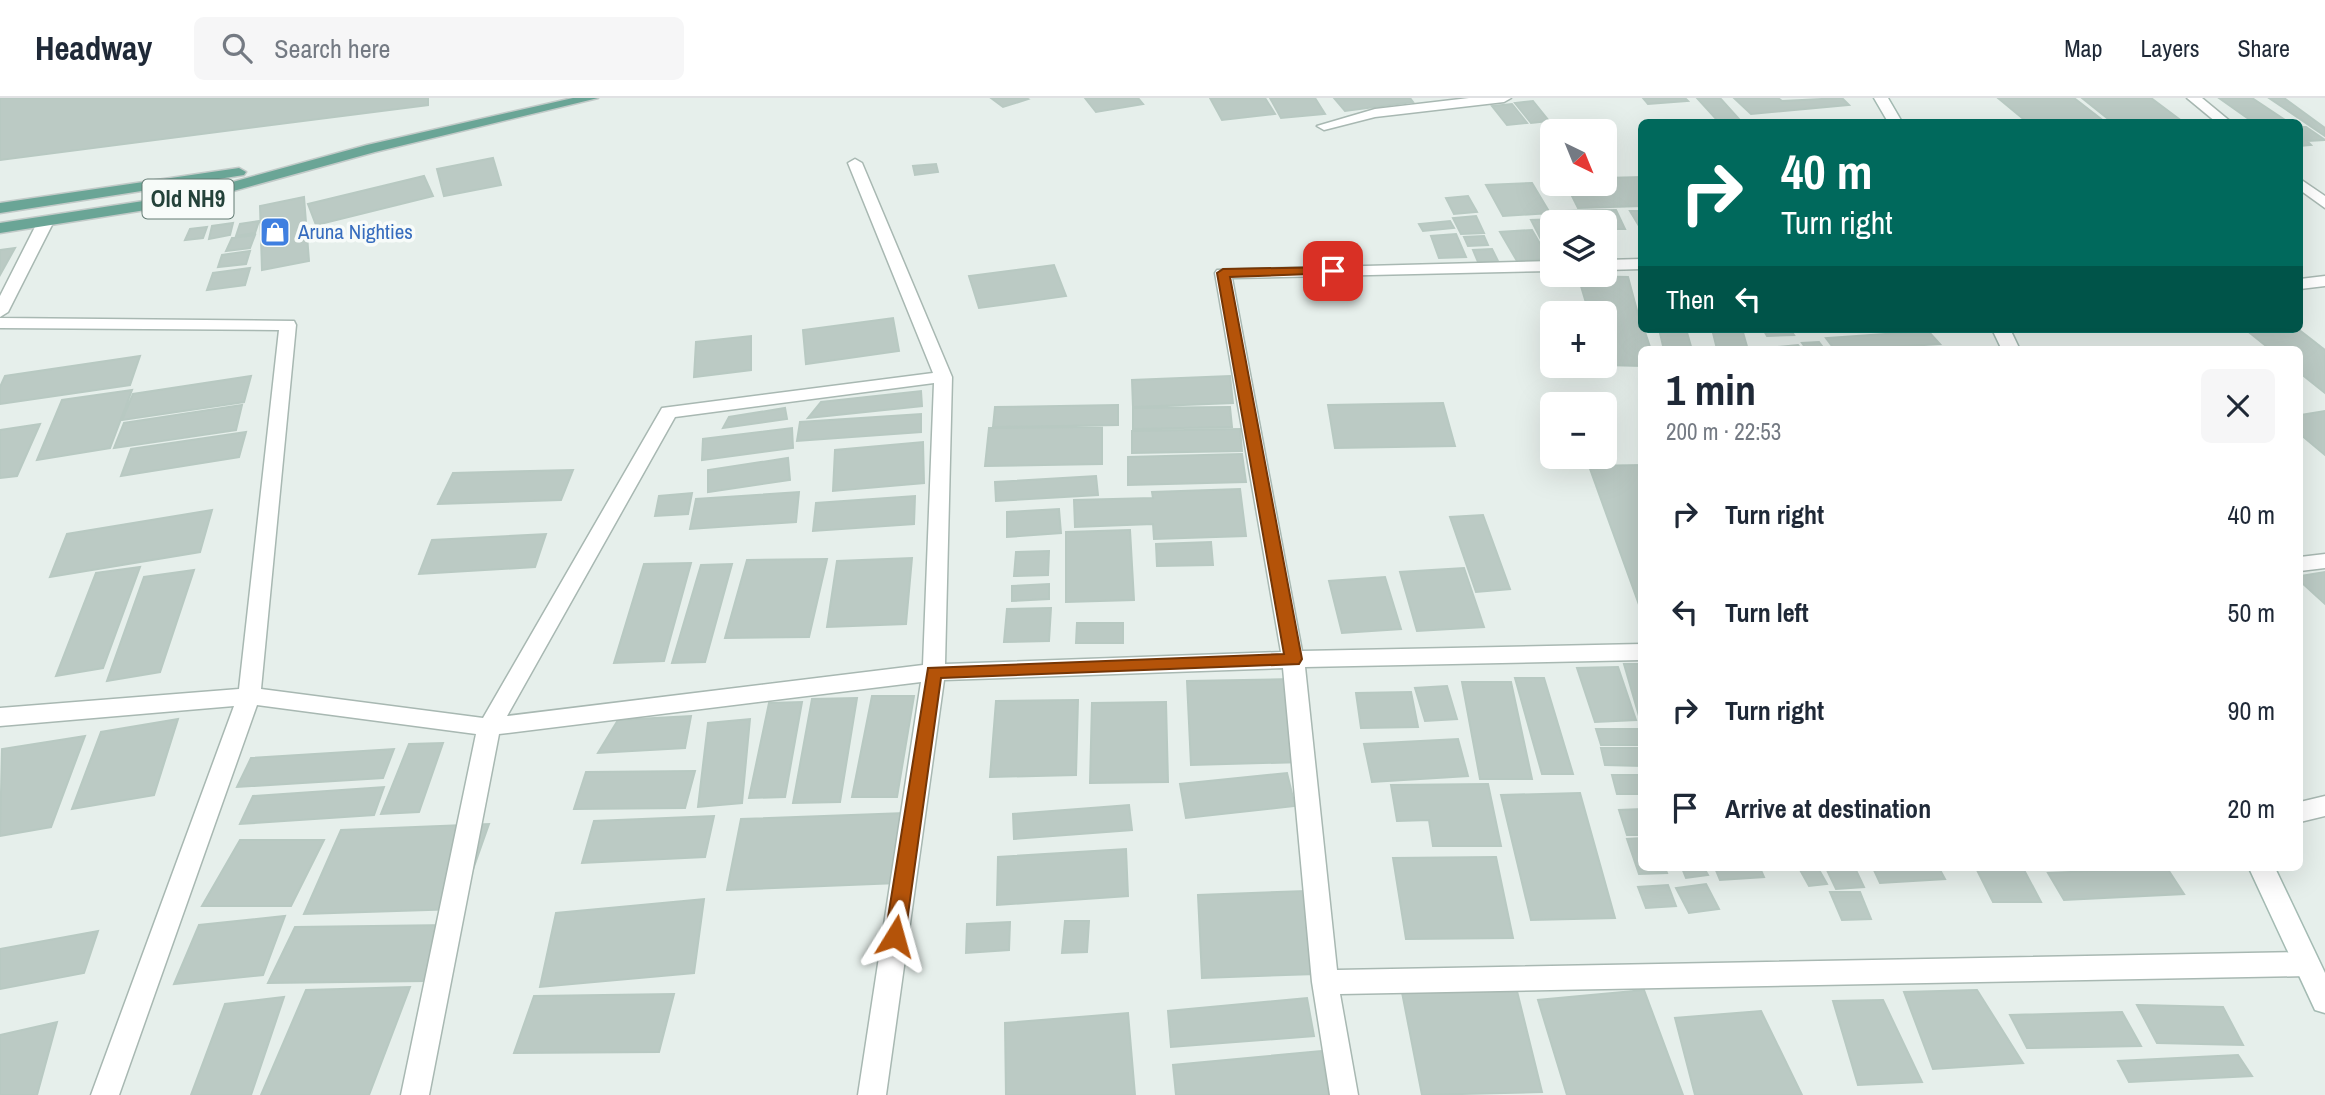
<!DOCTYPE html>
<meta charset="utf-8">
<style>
:root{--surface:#fff;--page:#f6f6f7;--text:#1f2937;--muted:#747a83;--line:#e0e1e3}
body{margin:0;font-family:"Archivo Narrow",sans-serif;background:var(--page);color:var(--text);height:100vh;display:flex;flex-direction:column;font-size:26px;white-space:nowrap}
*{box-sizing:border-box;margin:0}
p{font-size:23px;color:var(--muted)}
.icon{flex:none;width:38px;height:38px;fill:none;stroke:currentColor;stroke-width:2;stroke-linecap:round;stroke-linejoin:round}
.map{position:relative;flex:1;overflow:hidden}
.sheet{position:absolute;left:1638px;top:248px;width:665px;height:525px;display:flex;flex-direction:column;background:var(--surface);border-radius:10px;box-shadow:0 7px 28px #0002}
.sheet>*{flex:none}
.banner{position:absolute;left:1638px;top:21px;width:665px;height:214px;border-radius:10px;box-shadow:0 7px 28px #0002;background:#00695c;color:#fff;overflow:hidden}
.needle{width:46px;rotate:137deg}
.fabs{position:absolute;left:1540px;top:21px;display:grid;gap:14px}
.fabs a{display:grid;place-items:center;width:77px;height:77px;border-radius:10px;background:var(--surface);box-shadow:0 7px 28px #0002;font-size:35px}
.pin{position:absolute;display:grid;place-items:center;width:60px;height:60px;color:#fff;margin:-30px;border-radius:14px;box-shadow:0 4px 10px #0006}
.me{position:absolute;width:77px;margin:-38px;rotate:8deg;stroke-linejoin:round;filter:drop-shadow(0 0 5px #0008)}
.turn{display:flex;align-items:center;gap:24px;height:147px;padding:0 28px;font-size:32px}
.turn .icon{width:91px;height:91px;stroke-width:2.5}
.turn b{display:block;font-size:49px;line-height:60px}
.then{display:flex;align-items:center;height:66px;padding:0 28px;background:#0003;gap:14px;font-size:26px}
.round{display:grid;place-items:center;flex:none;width:74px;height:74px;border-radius:10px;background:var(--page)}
.headline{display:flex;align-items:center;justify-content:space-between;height:119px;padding:0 28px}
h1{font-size:42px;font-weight:700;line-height:52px}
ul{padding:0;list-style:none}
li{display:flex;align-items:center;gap:21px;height:98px;padding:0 28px}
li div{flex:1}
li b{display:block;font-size:26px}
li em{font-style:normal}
header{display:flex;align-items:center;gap:42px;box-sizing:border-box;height:98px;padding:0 35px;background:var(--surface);border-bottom:2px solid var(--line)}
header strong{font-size:33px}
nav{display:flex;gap:38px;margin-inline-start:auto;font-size:24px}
.search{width:490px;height:63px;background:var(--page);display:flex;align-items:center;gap:18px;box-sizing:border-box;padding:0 24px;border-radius:10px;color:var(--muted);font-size:26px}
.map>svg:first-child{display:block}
.building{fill:#bbcac4;stroke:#b8c9c2;stroke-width:2}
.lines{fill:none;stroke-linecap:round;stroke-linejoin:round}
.minor-casing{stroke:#a8b8b2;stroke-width:3}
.secondary-casing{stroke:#a4bbb3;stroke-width:3}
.primary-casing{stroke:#c2cac8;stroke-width:3}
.minor{fill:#fff;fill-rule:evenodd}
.secondary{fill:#fff;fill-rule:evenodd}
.primary{fill:#6aa596;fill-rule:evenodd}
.route{fill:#b45309;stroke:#753606;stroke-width:2}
.labels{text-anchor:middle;stroke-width:7;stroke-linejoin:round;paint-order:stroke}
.far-shop-label{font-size:21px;fill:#366cbe;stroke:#f7fbf9;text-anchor:start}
.shield{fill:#f7fbf9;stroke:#637a73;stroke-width:2}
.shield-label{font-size:23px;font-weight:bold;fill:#24423a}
</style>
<header>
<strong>Headway</strong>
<div class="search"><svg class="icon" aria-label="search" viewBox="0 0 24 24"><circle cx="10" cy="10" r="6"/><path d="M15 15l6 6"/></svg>Search here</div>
<nav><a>Map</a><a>Layers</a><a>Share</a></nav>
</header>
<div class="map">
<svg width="2325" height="997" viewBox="0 0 2325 997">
<rect width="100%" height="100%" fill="#e6efeb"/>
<path class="building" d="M0,0h428v7l-428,55z
M991,0h35l2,1 -25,8z
M1085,0h53l5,6 -47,8z
M1210,0h55l10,16 -53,6z
M1270,0h45l10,16 -44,4z
M1334,0h76l3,4 -68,9z
M1643,0h42l3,3 -40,3z
M1697,0h23l19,21 -22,1z
M1734,0h44l4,3 60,-3 7,7 -98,9z
M1998,0h76l31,24h-78z
M2082,0h69l32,24h-71z
M2219,0h33l36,24h-35z
M2269,0h15l41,30v8z
M1533,3l16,20 -18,2 -16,-20z
M1512,6l15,19 -20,2 -15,-19z
M2300,29h6l19,13 -18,1 4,4 -11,1z
M493,60l8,27 -57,11 -7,-27z
M936,66l2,8 -23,3 -2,-9z
M424,78l9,20 -117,29 -8,-21z
M1642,79v29l-64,2 -12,-24h39v-6z
M1532,85l18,30 -47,3 -17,-31z
M1468,98l9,16 -23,2 -8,-16z
M304,99l5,64 -47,9 -2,-64z
M1616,112l9,19h-20v-7h-35l-5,-11z
M1630,113h12v20z
M1476,118l8,17 -23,1 -8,-16z
M1558,121l1,3h-7l-2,35 -19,-37z
M259,123l-4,12 -19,3 4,-12z
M1450,123l4,7 -31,3 -4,-7z
M233,125l-3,12 -21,4 3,-13z
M207,129l-4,11 -18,2 5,-11z
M1532,132l17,29 -32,2 -17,-29z
M1456,136l10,23 -27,1 -8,-22z
M255,137l-5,13 -24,3 6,-13z
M1484,138l4,9 -20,1 -4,-9z
M15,150l-15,27v-25z
M1492,151l6,12 -20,1 -5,-12z
M250,153l-4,13 -28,3 4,-12z
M1054,167l12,31 -87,12 -10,-32z
M250,170l-5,17 -38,5 6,-17z
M1578,178l50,1 14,52h2l7,21h-9v16l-37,-1v-52h-16z
M893,220l6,33 -93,13 -3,-34z
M1659,231h27l6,21h-28z
M1712,231h30l6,21 -31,-1z
M1763,231h27l4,6 -27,1z
M2245,231h53l27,21v43l-25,-20v-23h-29z
M1928,233l12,13 -105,6 -9,-12z
M751,238v34l-57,7 2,-35z
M1819,244l6,8h-18l-5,-7z
M1798,247l4,5 -43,-1z
M140,258l-10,29 -130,19v-17l5,-11z
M251,278l-7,26 -122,18 11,-26z
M1230,278l3,27 -100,4 -1,-27z
M132,292l-22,58 -73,12 25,-60z
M921,293l1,15 -114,12 13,-16z
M1443,305l12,43 -120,2 -7,-43z
M242,307l-6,25 -122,18 10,-25z
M1118,307v20l-125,2 2,-20z
M1230,309l2,20 -99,2v-21z
M785,310l2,11 -64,9 6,-11z
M2325,313v44l-25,-21v-19z
M921,316v18l-124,9 3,-19z
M40,326l-23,52 -17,2v-48z
M1102,329v37l-117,2 4,-38z
M792,330l1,20 -91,12 1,-21z
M1240,331l2,22 -110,2v-22z
M246,334l-7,25 -118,19 10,-27z
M923,344l1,41 -91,8 2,-41z
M1242,356l4,28 -118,3v-28z
M788,360l2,22 -82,12v-22z
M1642,367v148l-53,-147z
M573,372l-12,30 -123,4 15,-31z
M1096,378l2,19 -102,6 -1,-19z
M1240,391l6,47 -92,3 -1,-15 -78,3 -1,-27 79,-2 -1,-6z
M799,394l-3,30 -106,7 6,-30z
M692,395l-4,21 -33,2 4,-20z
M915,398l-1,28 -101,7 3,-28z
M1059,411l2,24 -54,4v-25z
M212,412l-12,42 -150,25 17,-43z
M1483,417l27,74 -34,3 -26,-75z
M1130,432l4,70 -68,2v-70z
M546,436l-11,33 -116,7 13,-34z
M1211,444l2,23 -56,1 -1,-22z
M1049,453l-1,24 -34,1 2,-24z
M912,460l-6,66 -79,3 10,-66z
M827,461l-18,78 -84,1 22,-78z
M691,465l-27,98 -50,2 30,-99z
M732,466l-27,98 -33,1 29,-98z
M140,469l-37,101 -47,8 40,-103z
M1464,470l20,59 -67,4 -17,-59z
M194,472l-34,102 -53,9 37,-104z
M2325,474v32l-25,-23v-5z
M1385,479l16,52 -59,4 -13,-52z
M1049,486v15l-37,2v-15z
M1051,510l-2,33 -45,1 3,-33z
M1077,525h46v20h-47z
M1624,566h18v59h-1z
M1618,569l18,53 -41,2 -18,-54z
M1515,580h29l29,96h-31z
M1293,581l10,83 -112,3 -4,-84z
M1462,584h49l21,97h-52z
M1447,588l10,33 -32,2 -10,-33z
M1411,594l7,35 -57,1 -5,-35z
M872,598h42l-17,101h-45z
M857,600l-17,104 -47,1 19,-104z
M1078,602l-2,75 -86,2 6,-76z
M802,604l-17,95 -36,1 20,-95z
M1166,604l2,80 -78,1 2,-80z
M691,618l-6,32 -87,5 20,-33z
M178,621l-24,76 -82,14 29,-77z
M750,621l-8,84 -44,4 10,-84z
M1596,631h46v16h-41z
M85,638l-34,91 -51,9 2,-87z
M1458,641l10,37 -96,6 -8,-38z
M443,645l-24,69 -38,2 28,-70z
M1601,650h41v18l-37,-1z
M394,651l-11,29 -146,9 14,-29z
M695,673l-10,37 -111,1 12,-37z
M1287,675l8,33 -109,12 -6,-34z
M1612,677h30v19h-25z
M1488,686l13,62h-68l-4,-26 -32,1 -6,-36z
M384,689l-10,28 -134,9 13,-28z
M1580,695l35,125 -84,2 -30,-125z
M1129,707l3,25 -118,9 -1,-25z
M1642,711v26h-15l-8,-25z
M905,715l-7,70 -171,7 14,-71z
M714,718l-9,41 -123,6 12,-42z
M489,726l-30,85 -155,5 37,-84z
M1642,740v30h23l2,5 -28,1 -12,-35z
M240,742h84l-33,66h-89z
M1126,751l2,47 -131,9 1,-48z
M1496,759l17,81 -107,1 -13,-81z
M1682,770h22l4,7 -22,3z
M1715,770h45l4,9 -44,3z
M1799,770h19l9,16 -18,2z
M1826,770h29l9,19 -28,2z
M1873,770h66l6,11 -65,4z
M1976,770h47l18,34h-48z
M2167,770l17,26 -120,6 -16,-27z
M1706,786l13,25 -30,4 -13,-25z
M1668,787l8,21 -30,2 -8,-21z
M1306,793l10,83 -114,4 -4,-83z
M1830,794h30l11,27 -29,1z
M704,801l-10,74 -154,14 16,-74z
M285,818l-22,59 -89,9 25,-59z
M1065,823h24l-2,31 -25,1z
M1010,824l-1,28 -43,3 1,-29z
M450,827l-23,56 -159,2 27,-56z
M98,833l-14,42 -84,16v-40z
M1512,873l30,121 -120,3 -23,-118z
M410,889l-41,108h-108l45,-105z
M1644,892l39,105h-116l-29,-95z
M1977,892l46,73 -90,6 -29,-77z
M674,896l-15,58 -145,1 20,-57z
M284,899l-33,98h-60l34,-91z
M1307,900l7,38 -143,11 -3,-36z
M1883,902l39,82 -64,3 -25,-84z
M2137,907l86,2 20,38 -86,-2z
M1761,913l41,84h-107l-20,-77z
M2122,914l19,34 -114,2 -17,-33z
M1128,915l7,82h-129l-1,-72z
M57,924l-20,73h-37v-60z
M1321,953l8,44h-153l-3,-30z
M2238,957l14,21 -123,6 -11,-21z"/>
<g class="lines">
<g class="minor-casing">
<path id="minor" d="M1469,0h42l-7,4 -129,15 -51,13 -7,-4 58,-17z
M2187,0h15l29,24h-15z
M855,61l7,4 90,214 -7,287 336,-12 -66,-379 2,-3 335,-9v10l-320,7 70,373 340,-7v16l-337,7 32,303 970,-18 9,4 4,8 -4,8 -9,4 -967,18 18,101h-28l-18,-113 -29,-314 -339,12 -58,415h-28l63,-413 -422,52 -70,361h-28l75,-361 -219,-29 -138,390h-28l143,-389 -234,20v-18l239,-19 40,-359 -279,-2v-10l294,3 2,4 -35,364 222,29 179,-310 271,-35 -85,-210zM934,285l-11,282 -416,51 168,-299z
M2300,81l25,17v12l-25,-18z
M45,120l8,5 -45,89 -8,5v-21l37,-73z
M1642,161v10l-37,1v-10z
M2325,178v10l-25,3v-10z
M2325,456v14l-25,3v-14z
M2325,698v20l-25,6v-20z"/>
</g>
<g class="secondary-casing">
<path id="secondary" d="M1874,0h14l14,24h-14z
M1992,231h18l10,21h-18z
M2249,770h26l50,105v40l-10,-3z"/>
</g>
<g class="primary-casing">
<path id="primary" d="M573,0h25l-223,54 -185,51 -190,30v-10l189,-29 178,-49z
M239,70l7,4 -2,3 -244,38v-10z"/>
</g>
<use href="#minor" class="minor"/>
<use href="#secondary" class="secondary"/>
<use href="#primary" class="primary"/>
</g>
<path class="route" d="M1333,169l4,1v5l-107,4 72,382 -3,5 -358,14 -36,258 -3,6 -7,3 -7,-3 -3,-6 43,-268 356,-14 -67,-381 6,-4z"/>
<defs>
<g id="shop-square" transform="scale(1.575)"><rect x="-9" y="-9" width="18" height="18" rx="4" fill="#3f7fe0" stroke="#f7fbf9"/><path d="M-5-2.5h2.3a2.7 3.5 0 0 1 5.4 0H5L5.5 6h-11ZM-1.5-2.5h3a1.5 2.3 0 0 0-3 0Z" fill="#fff"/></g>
</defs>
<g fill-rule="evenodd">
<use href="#shop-square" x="275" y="134"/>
</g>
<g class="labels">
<g class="far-shop-label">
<text x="298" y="141">Aruna Nighties</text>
</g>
<rect class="shield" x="142.5" y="81.5" width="91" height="39" rx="5"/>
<g class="shield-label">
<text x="188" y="109">Old NH9</text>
</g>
</g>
</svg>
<div class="fabs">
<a><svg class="needle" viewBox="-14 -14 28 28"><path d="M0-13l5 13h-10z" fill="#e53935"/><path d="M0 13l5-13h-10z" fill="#747a83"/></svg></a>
<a><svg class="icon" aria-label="layers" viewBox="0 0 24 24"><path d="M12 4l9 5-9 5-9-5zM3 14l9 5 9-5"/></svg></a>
<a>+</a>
<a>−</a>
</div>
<div class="pin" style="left:1333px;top:173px;background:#d93025"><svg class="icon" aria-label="arrive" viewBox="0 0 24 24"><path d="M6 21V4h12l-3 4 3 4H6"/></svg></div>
<svg class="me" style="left:895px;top:838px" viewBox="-20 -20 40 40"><path d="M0-17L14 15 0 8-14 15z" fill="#b45309" stroke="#fff" stroke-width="4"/></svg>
<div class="banner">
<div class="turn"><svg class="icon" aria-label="right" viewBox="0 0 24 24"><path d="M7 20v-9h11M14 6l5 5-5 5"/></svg><div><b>40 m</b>Turn right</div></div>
<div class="then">Then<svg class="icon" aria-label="left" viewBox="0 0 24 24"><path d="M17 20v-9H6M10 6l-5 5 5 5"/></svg></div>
</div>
<section class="sheet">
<div class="headline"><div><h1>1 min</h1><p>200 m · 22:53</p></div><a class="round"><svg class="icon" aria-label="close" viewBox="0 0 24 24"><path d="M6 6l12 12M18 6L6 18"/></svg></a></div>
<ul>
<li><svg class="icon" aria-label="right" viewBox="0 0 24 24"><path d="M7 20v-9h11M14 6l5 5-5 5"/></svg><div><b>Turn right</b></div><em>40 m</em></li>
<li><svg class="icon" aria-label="left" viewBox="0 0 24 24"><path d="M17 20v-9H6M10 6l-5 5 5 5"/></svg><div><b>Turn left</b></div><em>50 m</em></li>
<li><svg class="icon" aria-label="right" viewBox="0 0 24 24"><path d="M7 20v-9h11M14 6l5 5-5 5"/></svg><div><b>Turn right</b></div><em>90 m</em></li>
<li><svg class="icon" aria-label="arrive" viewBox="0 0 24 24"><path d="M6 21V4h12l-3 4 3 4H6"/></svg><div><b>Arrive at destination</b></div><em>20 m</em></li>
</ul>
</section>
</div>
